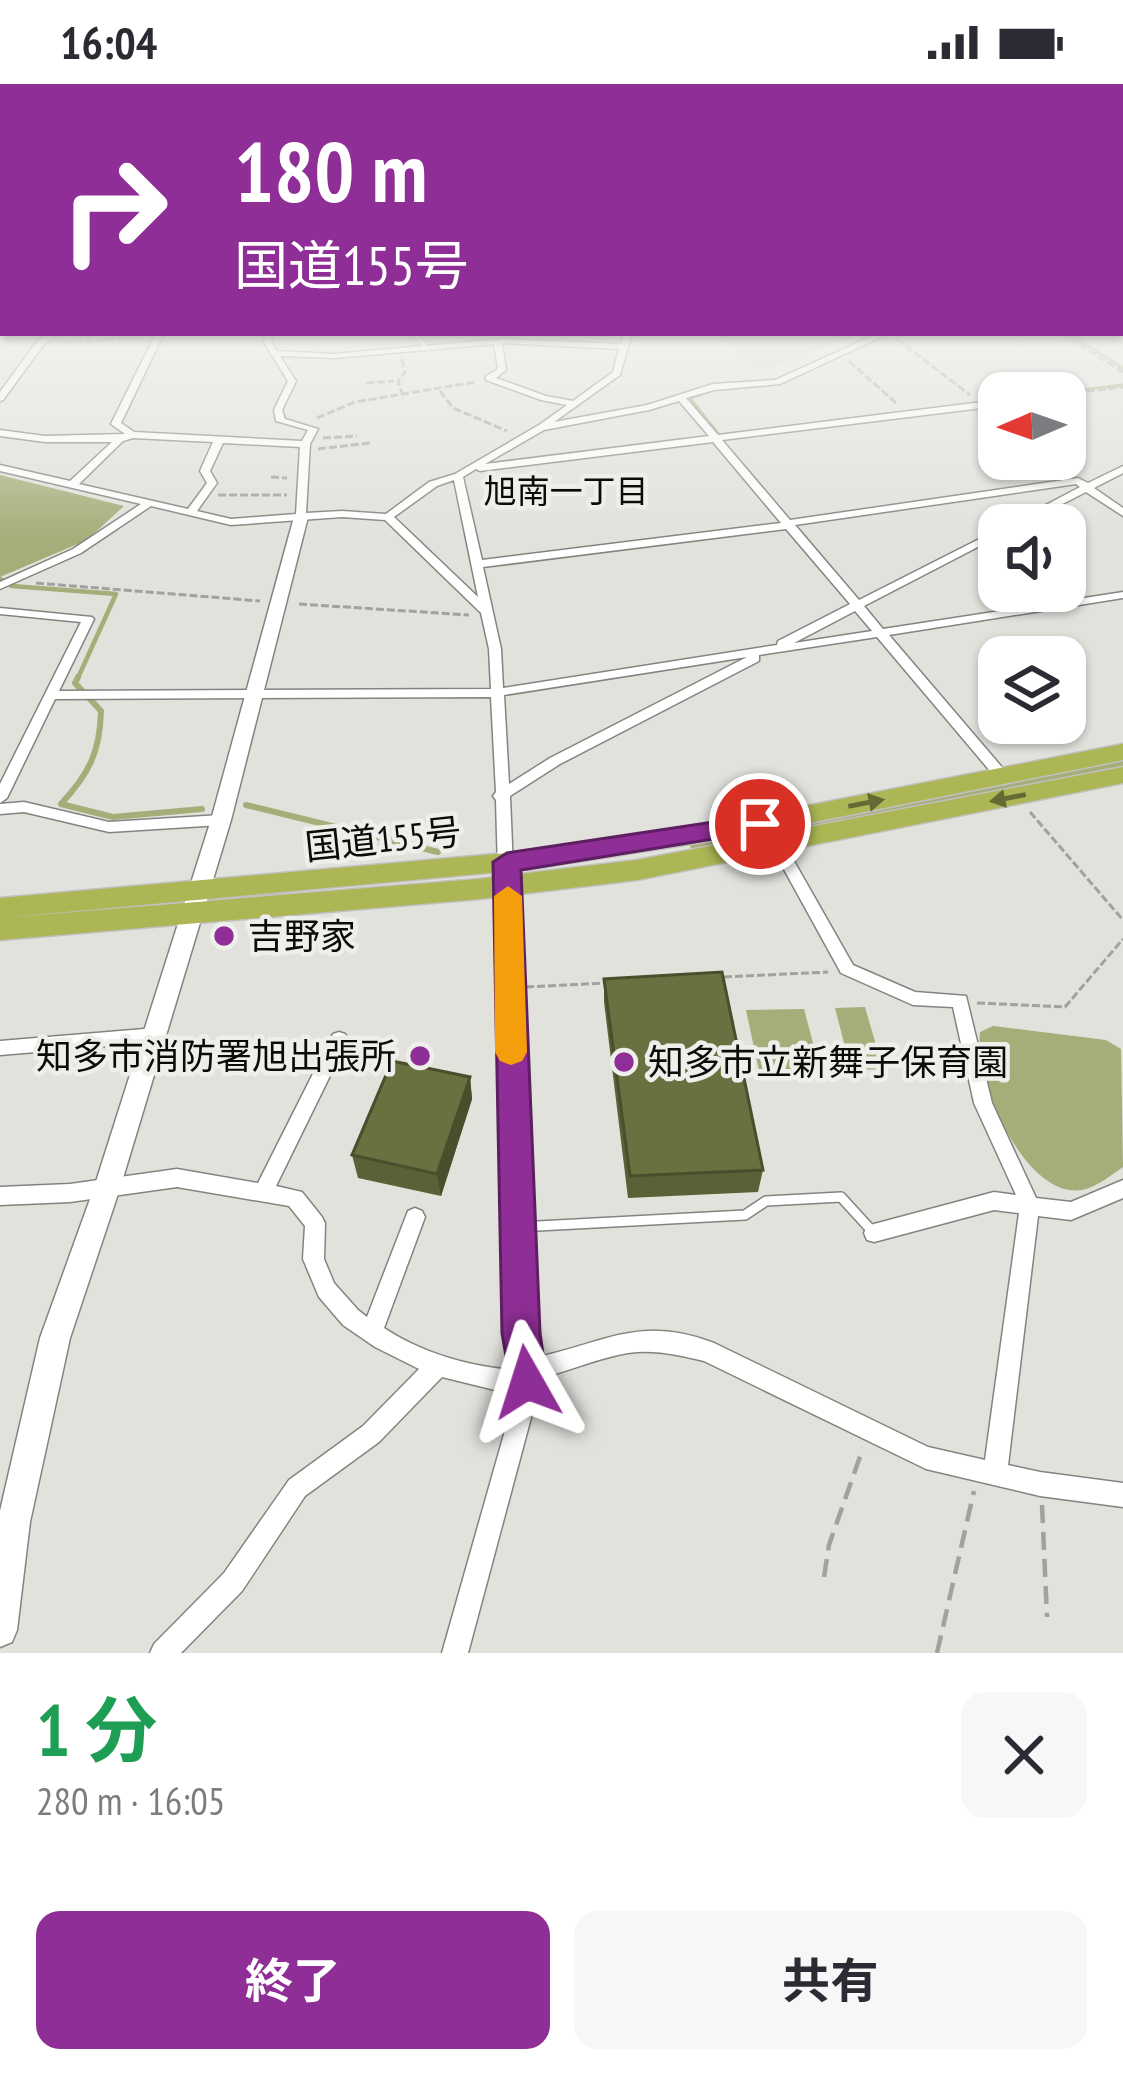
<!DOCTYPE html>
<html lang="ja">
<meta charset="utf-8">
<style>
:root{--surface:#fff;--page:#f7f7f7;--text:#2b2b33;--muted:#7c7c81;--accent:#8f2e96}
body{margin:0;font-family:"PT Sans Narrow","Noto Sans JP",sans-serif;background:var(--page);color:var(--text);height:100vh;display:flex;flex-direction:column;font-size:45px;white-space:nowrap}
*{box-sizing:border-box;margin:0}
p{font-size:39px;color:var(--muted)}
.icon{flex:none;width:66px;height:66px;fill:none;stroke:currentColor;stroke-width:2;stroke-linecap:round;stroke-linejoin:round}
.map{position:relative;height:1569px;overflow:hidden}
.drawer{display:flex;flex-direction:column;background:var(--surface);flex:1}
.drawer>*{flex:none}
.hud{position:absolute;left:0px;top:0px;width:1125px;height:252px;box-shadow:0 3px 9px #0004;background:#8f2e96;color:#fff;overflow:hidden}
.needle{width:78px;rotate:268deg}
.tools{position:absolute;left:978px;top:288px;display:grid;gap:24px}
.tools a{display:grid;place-items:center;width:108px;height:108px;border-radius:24px;background:var(--surface);box-shadow:0 3px 9px #0004;font-size:60px}
.pin{position:absolute;display:grid;place-items:center;width:102px;height:102px;color:#fff;margin:-51px;border:6px solid #fff;border-radius:50%;box-shadow:0 3px 12px #0007}
.me{position:absolute;width:132px;margin:-66px;rotate:354deg;stroke-linejoin:round;filter:drop-shadow(0 0 9px #0008)}
.turn{display:flex;align-items:center;gap:42px;height:252px;padding:0 36px;font-size:54px}
.turn .icon{width:156px;height:156px;stroke-width:2.5}
.turn b{display:block;font-size:84px;line-height:102px}
.round{display:grid;place-items:center;flex:none;width:126px;height:126px;border-radius:24px;background:var(--page)}
.headline{display:flex;align-items:center;justify-content:space-between;height:204px;padding:0 36px}
h1{font-size:72px;font-weight:700;line-height:90px;color:#1e9e55}
.action{display:flex;gap:24px;margin-top:auto;padding:24px 36px}
.action a{flex:1;height:138px;border-radius:24px;background:var(--accent);color:#fff;font-size:48px;font-weight:700;line-height:138px;text-align:center}
.action a+a{background:var(--page);color:var(--text)}
.status{display:flex;justify-content:space-between;align-items:center;height:84px;padding:0 60px;background:var(--surface);direction:ltr}
.status svg{height:33px;fill:currentColor}
.map>svg:first-child{display:block}
.built{fill:#d5d7ca}
.water{fill:#a5ad78}
.lines{fill:none;stroke-linecap:round;stroke-linejoin:round}
.stream-far2{stroke:#a5ad78;stroke-width:3}
.stream-far1{stroke:#a5ad78;stroke-width:4.5}
.stream{stroke:#a5ad78;stroke-width:6}
.service-far1-casing{stroke:#83847f;stroke-width:6}
.service-casing{stroke:#83847f;stroke-width:12}
.minor-casing{stroke:#83847f;stroke-width:3}
.tertiary-casing{stroke:#83847f;stroke-width:3}
.trunk-casing{stroke:#c0c0bf;stroke-width:3}
.path-far1{stroke:#a1a29d;stroke-width:3;stroke-dasharray:8 3;stroke-linecap:butt}
.path{stroke:#a1a29d;stroke-width:4.5;stroke-dasharray:18 9;stroke-linecap:butt}
.service-far1{stroke:#fff;stroke-width:4.5}
.service{stroke:#fff;stroke-width:9}
.minor{fill:#fff;fill-rule:evenodd}
.tertiary{fill:#fff;fill-rule:evenodd}
.trunk{fill:#acb654;fill-rule:evenodd}
.wall{fill:#5b6036}
.shaded-wall{fill:#4a4e2c}
.building{fill:#6a703f;stroke:#4a4e2c;stroke-width:3}
.oneway{fill:#646a33}
.route{fill:#8f2e96;stroke:#5d1e62;stroke-width:3}
.slow{fill:#f59e0b}
.poi-dot{fill:#8f2e96;stroke:#eeefea;stroke-width:4.5}
.labels{text-anchor:middle;stroke-width:9;stroke-linejoin:round;paint-order:stroke}
.far-neighbourhood-label{font-size:33px;fill:#0b0c0a;stroke:#eeefea}
.street-label{font-size:36px;fill:#0b0c0a;stroke:#eeefea}
.poi-label{font-size:36px;fill:#0b0c0a;stroke:#eeefea;text-anchor:start}
</style>
<div class="status"><b>16:04</b><svg viewBox="0 0 49 12"><path d="M0 12V9h3v3zM5 12V6h3v6zM10 12V3h3v9zM15 12V0h3v12zM26 1h20v11H26zM47 4h2v5h-2z"/></svg></div>
<div class="map">
<svg width="1123" height="1569" viewBox="0 0 1123 1569">
<rect width="100%" height="100%" fill="#e1e2dc"/>
<path class="built" d="M716,249h143l-79,32 -24,4z"/>
<path class="water" d="M0,391l124,31 -37,34 -87,37z
M865,923l18,62 -32,1 -16,-62z
M804,925l17,64 -61,2 -14,-65z
M993,942l113,14 15,9 2,118c-12,8 -26,20 -41,23 -58,9 -108,-112 -102,-158z"/>
<g class="lines">
<path class="stream-far2" d="M1067,249l56,35
M1055,309l68,-8
M702,310l-12,4 29,37 177,-22
M974,319l25,-3"/>
<path class="stream-far1" d="M0,495l12,7 104,8 -39,86"/>
<path class="stream" d="M78,593l-3,6 26,28c-1,41 -12,63 -40,93l52,13 89,-8
M246,721l192,47
M693,762l430,-83"/>
<g class="service-far1-casing">
<path id="service-far1" d="M414,249l13,16"/>
</g>
<g class="service-casing">
<path id="service" d="M519,1143l226,-12 21,-14 75,-4 32,35"/>
</g>
<g class="minor-casing">
<path id="minor" d="M50,249h9l-15,11 -41,56 -3,1v-9l38,-52z
M156,249h8l-43,90 13,9 168,9 6,-11 -32,-9 -2,-11 14,-29 -25,-40 1,-8h8l-1,8 6,10 57,3 168,-15 119,5 3,-11h8l-12,42 -66,47 93,-17 66,-21 62,-4 104,-47h11l-110,51 -66,6 -28,8 32,37 264,-33 4,3 -4,3 -260,32 68,80 288,-42 10,5 35,-17v7l-29,15 29,20v8l-37,-24 -65,33h-13l72,-38 -4,-3 -281,41 64,75 140,-71v7l-135,70 19,23 240,-37v6l-234,37 117,137 2,3 -2,3h-10l-119,-141 -118,18v6l-199,103 -50,32 23,562c71,-14 105,-44 181,-15l214,104 57,13 34,-247 -25,-3 -120,32 -7,-2 -3,-7 3,-7 7,-2 120,-32 22,3 -42,-92 -21,-96 -40,-2 -72,-32 -71,-129 7,-5 5,1 71,125 62,27 51,4 26,107 44,95 35,4 52,-22v18l-45,19 -7,3 -33,-4 -30,249 32,7 83,11v24l-83,-11 -114,-27 -222,-108c-25,-6 -50,-12 -76,-8 -31,5 -60,19 -92,26v20l-68,254h-26l72,-254v-7l-19,-2 -53,-13 -63,65 -74,54 -63,95 -61,62h-31l4,-9 70,-71 65,-93 74,-54 56,-57 -44,-22 -32,-22 -24,-28 -16,-38 2,-33 -16,-20 -112,-19 -107,15 -70,3v-18l70,-3 107,-15 81,14 75,-149 6,-2 6,2 3,5 -72,147 26,6 20,25 3,6 -1,36 10,24 24,27 9,7 41,-106 7,-3 7,3 3,6 -41,111c38,25 84,38 128,42l-16,-570 -3,-4 3,-4 -5,-95 -436,2 -48,99 -7,5v-19l81,-162 -81,-8v-6l92,9 2,2 -35,72 432,-2 -2,-40 -8,-36 -96,-93 -43,-3 -111,8 -80,-19 -70,47 -81,36v-7l73,-33 68,-45 -141,-33v-6l70,16 42,-39h-67l-45,-6v-6l45,6 80,-2 -14,-10zM502,259l117,6 -6,23 -40,29 -27,-5 -50,-18 10,-8zM494,260l4,25 -12,7v4l55,20 26,5 -28,20 -84,49 -26,8 -43,32 -44,-3 -36,2 4,-69 8,-15 -33,-10 -3,-9 14,-29 -16,-25 54,2zM679,317l30,35 -224,28 59,-34 105,-20zM133,354l80,4 -13,29 7,12 -19,26 -109,-25 44,-43zM713,358l68,81 -299,37 -19,-83 13,-8 4,2zM223,359l77,4 -4,67 -65,5 -34,-8 20,-28 -7,-12zM454,396l24,117 -84,-80 43,-31zM786,445l64,75 -72,37 -1,4 -274,43 -2,-39 -18,-82zM855,527l17,20 -78,12zM747,573l-197,101 -41,26 -5,-89z
M24,718l85,20 112,-7 7,5 -7,5 -112,7 -85,-20 -24,2v-10z
M156,944l6,2 3,5 -3,5 -6,2 -156,13v-14z"/>
</g>
<g class="tertiary-casing">
<path id="tertiary" d="M301,429l7,4 -77,303 -111,368 -50,150 -40,184 -13,108 -5,12 -12,5v-136l40,-173 54,-150 117,-368 83,-303z"/>
</g>
<g class="trunk-casing">
<path id="trunk" d="M1123,660v16l-363,73 -229,36 -531,49v-20l531,-47 229,-36z
M1123,683v16l-486,97 -158,19 -479,41v-22l479,-39 158,-19z"/>
</g>
<path class="path-far1" d="M1061,249l62,39
M897,255l73,56
M63,258l81,-4
M402,275l3,14 -7,8 4,12
M849,277l47,42
M366,299l28,-2
M440,307l13,17 54,23
M1065,310l58,-7
M317,334l38,-16 120,-20
M323,354l34,-2
M318,365l52,-6
M1050,375l13,10
M271,393l16,1
M218,411h69
M36,499l224,18
M299,520l170,11
M1030,728l93,108
M724,893l104,-5
M526,903l80,-4
M977,919l88,4 58,-68"/>
<path class="path" d="M1042,1421l5,112
M824,1493l5,-32 34,-97
M937,1569l37,-162"/>
<use href="#service-far1" class="service-far1"/>
<use href="#service" class="service"/>
<use href="#minor" class="minor"/>
<use href="#tertiary" class="tertiary"/>
<use href="#trunk" class="trunk"/>
</g>
<path class="wall" d="M604,895l159,191 -5,22 -130,6 -24,-196z
M470,993l2,22 -31,97 -83,-18 -6,-23z"/>
<path class="shaded-wall" d="M470,993l2,22 -31,97 -4,-22z"/>
<path class="building" d="M722,888l41,198 -133,6 -26,-197z
M392,977l78,16 -33,97 -85,-19z"/>
<defs><path id="oneway-solid" d="M-6-.8H1V-3.2L6.5 0L1 3.2V.8H-6Z" transform="scale(3)"/></defs>
<g class="oneway">
<use href="#oneway-solid" transform="translate(1008 714) rotate(169)"/>
<use href="#oneway-solid" transform="translate(866 719) rotate(-11)"/>
</g>
<linearGradient id="sky" x2="0" y2="1"><stop stop-color="#8db1bb"/><stop offset="0.52" stop-color="#f2f2ef"/><stop offset="1" stop-color="#f2f2ef" stop-opacity="0"/></linearGradient>
<rect width="1123" height="457" fill="url(#sky)"/>
<path class="route" d="M760,731l9,2 4,7 -4,6 -248,40 19,463 7,49 -6,14 -14,6 -14,-6 -11,-63 -9,-471 14,-9z"/>
<path class="slow" d="M508,802l14,10 5,156 -5,9 -11,4 -11,-4 -5,-9 -1,-156z"/>
<g class="poi-dot">
<circle cx="224" cy="852" r="12"/>
<circle cx="420" cy="972" r="12"/>
<circle cx="624" cy="978" r="12"/>
</g>
<g class="labels">
<g class="far-neighbourhood-label">
<text x="566" y="419">旭南一丁目</text>
</g>
<g class="street-label">
<text transform="translate(383 755) rotate(-6)" y="13">国道155号</text>
</g>
<g class="poi-label">
<text x="248" y="865">吉野家</text>
<text x="396" y="985" text-anchor="end">知多市消防署旭出張所</text>
<text x="648" y="991">知多市立新舞子保育園</text>
</g>
</g>
</svg>
<div class="tools">
<a><svg class="needle" viewBox="-14 -14 28 28"><path d="M0-13l5 13h-10z" fill="#e53935"/><path d="M0 13l5-13h-10z" fill="#7c7c81"/></svg></a>
<a><svg class="icon" aria-label="sound" viewBox="0 0 24 24"><path d="M4 9h4l5-4v14l-5-4H4zM17 9q2 3 0 6"/></svg></a>
<a><svg class="icon" aria-label="layers" viewBox="0 0 24 24"><path d="M12 4l9 5-9 5-9-5zM3 14l9 5 9-5"/></svg></a>
</div>
<div class="pin" style="left:760px;top:740px;background:#d93025"><svg class="icon" aria-label="arrive" viewBox="0 0 24 24"><path d="M6 21V4h12l-3 4 3 4H6"/></svg></div>
<svg class="me" style="left:527px;top:1298px" viewBox="-20 -20 40 40"><path d="M0-17L14 15 0 8-14 15z" fill="#8f2e96" stroke="#fff" stroke-width="4"/></svg>
<div class="hud">
<div class="turn"><svg class="icon" aria-label="right" viewBox="0 0 24 24"><path d="M7 20v-9h11M14 6l5 5-5 5"/></svg><div><b>180 m</b>国道155号</div></div>
</div>
</div>
<section class="drawer">
<div class="headline"><div><h1>1 分</h1><p>280 m · 16:05</p></div><a class="round"><svg class="icon" aria-label="close" viewBox="0 0 24 24"><path d="M6 6l12 12M18 6L6 18"/></svg></a></div>
<div class="action"><a>終了</a><a>共有</a></div>
</section>
